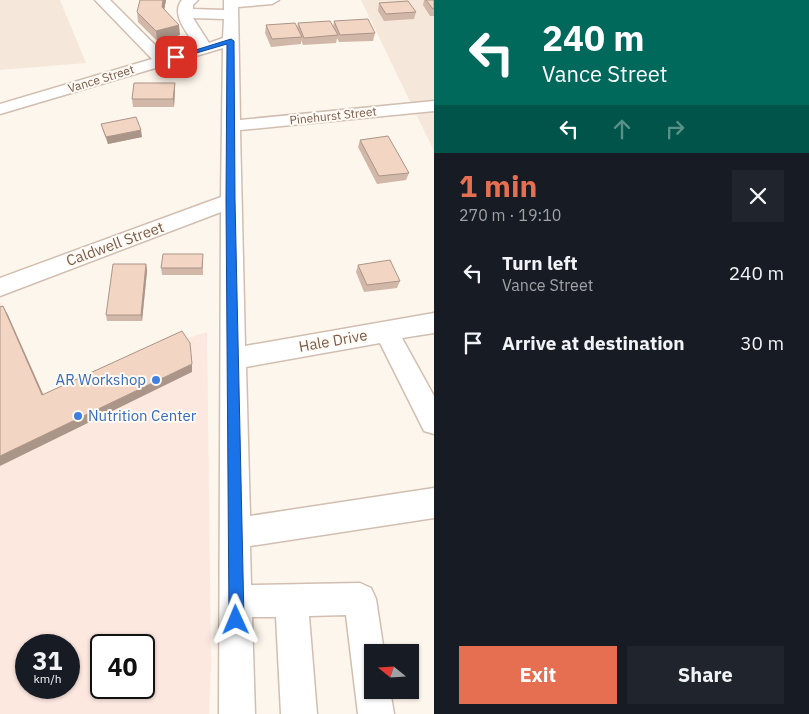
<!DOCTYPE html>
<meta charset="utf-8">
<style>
:root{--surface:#171b24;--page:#20242c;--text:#f1f3f6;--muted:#9ea1a6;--accent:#e76f51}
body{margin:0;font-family:"IBM Plex Sans",sans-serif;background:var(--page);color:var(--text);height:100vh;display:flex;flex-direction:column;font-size:19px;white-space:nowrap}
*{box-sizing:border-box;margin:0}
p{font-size:16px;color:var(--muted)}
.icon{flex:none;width:28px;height:28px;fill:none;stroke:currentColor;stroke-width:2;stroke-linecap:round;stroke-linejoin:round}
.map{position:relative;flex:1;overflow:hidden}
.sheet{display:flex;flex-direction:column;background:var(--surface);width:375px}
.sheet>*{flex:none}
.guide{background:#00695c;color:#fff;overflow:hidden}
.needle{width:32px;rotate:288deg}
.tools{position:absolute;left:364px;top:644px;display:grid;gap:10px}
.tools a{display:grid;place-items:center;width:55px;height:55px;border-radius:0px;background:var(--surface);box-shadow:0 1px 4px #0004;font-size:25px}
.speed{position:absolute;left:15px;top:634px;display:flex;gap:10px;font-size:25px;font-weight:700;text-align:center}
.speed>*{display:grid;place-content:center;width:65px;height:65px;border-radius:50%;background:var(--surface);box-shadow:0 1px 4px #0004;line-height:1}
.speed small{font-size:12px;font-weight:400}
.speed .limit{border:2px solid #111;border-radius:8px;background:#fff;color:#111}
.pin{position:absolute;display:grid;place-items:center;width:42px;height:42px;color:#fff;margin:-21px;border-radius:10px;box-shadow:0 2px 8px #0006}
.me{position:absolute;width:55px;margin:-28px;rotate:359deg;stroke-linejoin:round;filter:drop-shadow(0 0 4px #0008)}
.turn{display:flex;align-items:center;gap:18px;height:105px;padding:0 25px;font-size:22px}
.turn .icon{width:65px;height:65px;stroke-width:2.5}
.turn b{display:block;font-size:35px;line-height:42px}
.lanes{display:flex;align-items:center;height:48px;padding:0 25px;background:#0003;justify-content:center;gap:25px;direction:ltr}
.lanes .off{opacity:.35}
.round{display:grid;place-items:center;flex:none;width:52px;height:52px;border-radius:0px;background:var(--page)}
.summary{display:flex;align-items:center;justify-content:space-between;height:85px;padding:0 25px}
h1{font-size:30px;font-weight:700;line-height:38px;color:var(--accent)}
.cta{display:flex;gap:10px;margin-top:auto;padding:10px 25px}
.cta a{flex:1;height:58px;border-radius:0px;background:var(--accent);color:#fff;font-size:20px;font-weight:700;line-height:58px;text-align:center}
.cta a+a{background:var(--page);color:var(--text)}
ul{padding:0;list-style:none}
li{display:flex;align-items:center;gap:15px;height:70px;padding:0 25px}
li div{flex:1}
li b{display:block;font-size:19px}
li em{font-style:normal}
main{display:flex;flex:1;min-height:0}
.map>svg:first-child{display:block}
.residential{fill:#f5e8da}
.commercial{fill:#fde8e0;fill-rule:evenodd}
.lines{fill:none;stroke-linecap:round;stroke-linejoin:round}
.minor-casing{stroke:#d1beb0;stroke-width:3}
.minor{fill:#fff;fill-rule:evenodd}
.wall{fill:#d1b7a8}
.shaded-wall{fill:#aa9588}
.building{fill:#f3d5c3;stroke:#aa9588}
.route{fill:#1a73e8;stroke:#114b97}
.shop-dot{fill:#3f7fe0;stroke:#fffaf3;stroke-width:2}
.labels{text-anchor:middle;stroke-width:4;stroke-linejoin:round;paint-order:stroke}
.far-street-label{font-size:12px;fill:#7a5c4d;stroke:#fffaf3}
.street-label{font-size:15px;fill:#7a5c4d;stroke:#fffaf3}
.shop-label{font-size:15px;fill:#366cbe;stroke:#fffaf3;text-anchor:end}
</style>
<main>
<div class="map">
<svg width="434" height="714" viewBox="0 0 434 714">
<rect width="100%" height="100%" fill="#fdf6ec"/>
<path class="residential" d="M0,0h60l26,63 -86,7z
M361,0h73v151z"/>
<path class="commercial" d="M0,302l8,13 39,87 135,-62 25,-8 4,330 -2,52h-209zM26,645h43v43h-43zM101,645h43v43h-43z"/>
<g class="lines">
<g class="minor-casing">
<path id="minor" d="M95,0h15l55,55 31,-9c-8,-12 -26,-32 -14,-46h16l-5,5v4l31,1v-10h55l-7,4 -34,3 2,113 194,-19v10l-194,19 5,216 189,-33v20l-32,5 32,58v38l-10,-3 -44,-88 -134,24 4,149 184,-28v30l-184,28 1,39 109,-2 11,5 5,11 8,53h-12v38h18l4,24h-36l-12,-99 -37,1 8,98h-36l-5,-97h-24l3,97h-36l2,-502 -221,84v-18l221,-81 2,-149 -223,66v-10l152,-45zM193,18l31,1 -1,19 -14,5z"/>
</g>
<use href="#minor" class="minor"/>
</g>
<path class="wall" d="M166,0l-2,9 16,26 -23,6 -19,-19 -1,-10z
M424,0h10v16h-4l-7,-11z
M379,3l37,9 -2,7 -30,2 -6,-10z
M334,21l41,12 -2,8 -34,1 -2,-4 -1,5 -33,2 -2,-5v4l-30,3 -6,-14 1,-8 31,3 1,-5 35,4z
M175,83v7l-1,17h-41l-1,-8z
M101,124l41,13 -34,7 -5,-13z
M360,140l49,33 -3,7 -29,4 -19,-37z
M203,261v14h-41l-1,-7z
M146,264l1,7 -5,50h-35l-1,-6z
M358,265l42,16 -3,7 -33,4 -8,-20z"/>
<path class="shaded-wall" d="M163,0h3l-3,17 -1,-10z
M179,25l1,10 -23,6 -1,-10z
M175,83v7l-1,17 -1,-8z
M141,130l1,7 -34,7 -2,-7z
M146,264l1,7 -5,50 -1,-6z
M3,306l5,9 39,88 -5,-8z
M192,364v8l-192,94v-10z"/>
<path class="building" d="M140,0h23l-1,7 17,18 -23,6 -19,-19z
M426,0h8v9h-1z
M408,1l8,11 -30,2 -7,-11z
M368,19l7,14 -35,2 -6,-14z
M330,21l8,14 -34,3 -6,-15z
M295,23l7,14 -30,2 -6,-14z
M134,83h41l-2,16h-41z
M136,117l5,13 -35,7 -5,-13z
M388,136l21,37 -30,3 -19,-36z
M163,254h40l-1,14h-41z
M390,260l10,21 -33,4 -9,-20z
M113,264h33l-5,51h-35z
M3,306l39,89 140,-64 8,12 2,21 -192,92v-149z"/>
<path class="route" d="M231,39l3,2 1,159 9,420 -3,5 -5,2 -5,-2 -2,-5 -3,-420 1,-156 -51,15 -3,-2z"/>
<g class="shop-dot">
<circle cx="156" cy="380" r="5"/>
<circle cx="78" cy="416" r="5"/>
</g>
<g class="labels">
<g class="far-street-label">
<text transform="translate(101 79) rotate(-17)" y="4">Vance Street</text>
<text transform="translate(333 116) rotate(-6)" y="4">Pinehurst Street</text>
</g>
<g class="street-label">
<text transform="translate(115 244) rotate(-20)" y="5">Caldwell Street</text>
<text transform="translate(333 341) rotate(-10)" y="5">Hale Drive</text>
</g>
<g class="shop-label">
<text x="146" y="385">AR Workshop</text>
<text x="88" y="421" text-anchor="start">Nutrition Center</text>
</g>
</g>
</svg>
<div class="tools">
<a><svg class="needle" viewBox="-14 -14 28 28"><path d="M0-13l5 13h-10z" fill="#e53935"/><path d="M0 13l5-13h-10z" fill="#9ea1a6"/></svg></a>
</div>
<div class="speed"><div>31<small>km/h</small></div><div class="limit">40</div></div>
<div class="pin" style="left:176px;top:57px;background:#d93025"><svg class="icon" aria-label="arrive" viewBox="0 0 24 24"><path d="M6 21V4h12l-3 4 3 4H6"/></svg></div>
<svg class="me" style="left:236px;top:620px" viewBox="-20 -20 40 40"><path d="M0-17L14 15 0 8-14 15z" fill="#1a73e8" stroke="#fff" stroke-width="4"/></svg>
</div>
<section class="sheet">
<div class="guide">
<div class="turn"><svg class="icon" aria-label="left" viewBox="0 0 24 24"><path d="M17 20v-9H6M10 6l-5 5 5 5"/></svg><div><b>240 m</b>Vance Street</div></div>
<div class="lanes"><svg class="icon" aria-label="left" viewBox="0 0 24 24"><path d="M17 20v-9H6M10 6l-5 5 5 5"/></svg><svg class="icon off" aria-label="ahead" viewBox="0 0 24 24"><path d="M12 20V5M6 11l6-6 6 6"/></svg><svg class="icon off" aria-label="right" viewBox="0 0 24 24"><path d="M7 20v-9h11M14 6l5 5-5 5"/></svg></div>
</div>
<div class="summary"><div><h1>1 min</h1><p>270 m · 19:10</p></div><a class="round"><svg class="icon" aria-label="close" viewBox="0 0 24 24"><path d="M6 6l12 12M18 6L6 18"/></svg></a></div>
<ul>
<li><svg class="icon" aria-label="left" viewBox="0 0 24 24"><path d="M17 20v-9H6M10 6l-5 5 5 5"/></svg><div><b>Turn left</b><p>Vance Street</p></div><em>240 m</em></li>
<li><svg class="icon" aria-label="arrive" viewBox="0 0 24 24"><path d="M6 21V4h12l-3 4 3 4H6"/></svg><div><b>Arrive at destination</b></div><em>30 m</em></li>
</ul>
<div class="cta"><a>Exit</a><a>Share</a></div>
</section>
</main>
